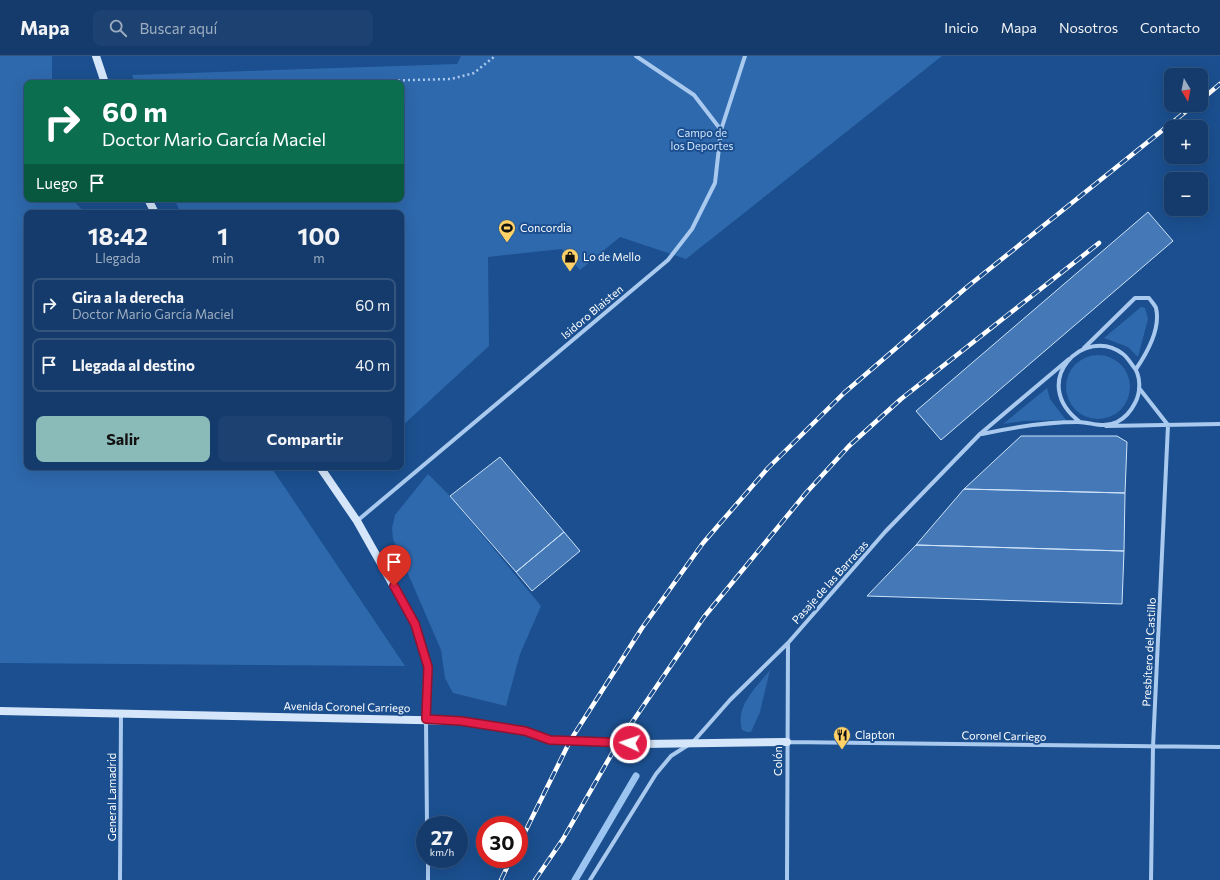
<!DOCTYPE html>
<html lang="es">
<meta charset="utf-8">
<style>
:root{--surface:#143b6b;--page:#1d4271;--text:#f1f3f6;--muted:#9dadc1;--line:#33557e;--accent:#8bbbb9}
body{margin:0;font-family:Commissioner,sans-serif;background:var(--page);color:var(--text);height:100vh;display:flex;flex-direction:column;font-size:15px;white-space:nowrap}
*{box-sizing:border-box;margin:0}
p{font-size:13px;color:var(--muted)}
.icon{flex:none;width:22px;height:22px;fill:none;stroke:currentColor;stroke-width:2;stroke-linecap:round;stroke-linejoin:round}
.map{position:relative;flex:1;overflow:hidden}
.drawer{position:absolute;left:24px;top:154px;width:380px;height:260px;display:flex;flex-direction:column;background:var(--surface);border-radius:8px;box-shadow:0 4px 16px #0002,0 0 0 1px var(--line)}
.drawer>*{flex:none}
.guide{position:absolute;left:24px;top:24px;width:380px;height:122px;border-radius:8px;box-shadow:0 4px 16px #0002,0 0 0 1px var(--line);background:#0b6e4f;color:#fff;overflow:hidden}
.needle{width:26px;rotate:170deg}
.buttons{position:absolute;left:1164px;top:12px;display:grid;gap:8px}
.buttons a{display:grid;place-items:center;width:44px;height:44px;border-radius:8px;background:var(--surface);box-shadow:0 4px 16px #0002,0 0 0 1px var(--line);font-size:20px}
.speed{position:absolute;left:416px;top:760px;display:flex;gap:8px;font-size:20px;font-weight:700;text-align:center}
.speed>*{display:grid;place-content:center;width:52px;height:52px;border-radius:50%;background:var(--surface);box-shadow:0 4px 16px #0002,0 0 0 1px var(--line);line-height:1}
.speed small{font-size:10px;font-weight:400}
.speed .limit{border:6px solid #d22;background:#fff;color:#111}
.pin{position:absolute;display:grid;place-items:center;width:34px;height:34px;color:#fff;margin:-41px -17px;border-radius:50% 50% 50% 0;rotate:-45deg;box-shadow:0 0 4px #0007}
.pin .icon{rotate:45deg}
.me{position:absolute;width:44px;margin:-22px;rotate:273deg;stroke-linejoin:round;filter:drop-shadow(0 0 3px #0008)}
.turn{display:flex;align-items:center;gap:14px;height:84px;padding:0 12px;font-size:18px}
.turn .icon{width:52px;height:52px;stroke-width:2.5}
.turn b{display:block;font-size:28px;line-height:34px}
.then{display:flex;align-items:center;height:38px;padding:0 12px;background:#0003;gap:8px;font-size:15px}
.eta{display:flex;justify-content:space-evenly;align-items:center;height:68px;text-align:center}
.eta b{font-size:24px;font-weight:700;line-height:28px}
.primary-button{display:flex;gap:8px;margin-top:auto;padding:8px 12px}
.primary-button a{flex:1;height:46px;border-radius:8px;background:var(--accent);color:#111;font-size:16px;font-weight:700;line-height:46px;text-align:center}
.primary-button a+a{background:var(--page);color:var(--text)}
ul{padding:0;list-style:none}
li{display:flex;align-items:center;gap:12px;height:54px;margin:0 8px 6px;padding:0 4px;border:2px solid var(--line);border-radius:8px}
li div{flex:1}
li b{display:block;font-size:15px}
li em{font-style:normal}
header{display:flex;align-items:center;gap:24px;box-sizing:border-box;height:56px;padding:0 20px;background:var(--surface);border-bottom:1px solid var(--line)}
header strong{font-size:19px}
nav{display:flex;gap:22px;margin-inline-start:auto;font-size:14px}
.search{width:280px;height:36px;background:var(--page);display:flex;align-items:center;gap:10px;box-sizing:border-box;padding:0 14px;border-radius:8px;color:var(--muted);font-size:15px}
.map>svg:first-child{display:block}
.green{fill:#2e69ad}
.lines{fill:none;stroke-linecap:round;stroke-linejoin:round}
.stream{stroke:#9cc4f0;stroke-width:7}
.building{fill:#4478b7;stroke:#cfe3fa}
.path{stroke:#a9c9ee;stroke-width:2.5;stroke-dasharray:2 3;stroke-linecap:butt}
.street{stroke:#a9c9ee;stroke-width:4}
.secondary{stroke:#d6e6fa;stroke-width:8}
.rail-casing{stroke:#fff;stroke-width:4.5}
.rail{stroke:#1b4f8f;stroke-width:3;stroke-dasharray:9;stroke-linecap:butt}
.route-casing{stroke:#92132f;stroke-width:10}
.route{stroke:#e11d48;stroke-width:7}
.labels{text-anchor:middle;stroke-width:4;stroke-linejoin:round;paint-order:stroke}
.park-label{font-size:11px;fill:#cfe3fa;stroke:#1b4f8f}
.poi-label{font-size:11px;fill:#fff;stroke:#1b4f8f;text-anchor:start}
.street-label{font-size:11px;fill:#fff;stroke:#1b4f8f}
</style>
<header>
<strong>Mapa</strong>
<div class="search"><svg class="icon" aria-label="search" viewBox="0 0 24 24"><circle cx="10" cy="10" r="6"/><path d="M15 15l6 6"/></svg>Buscar aquí</div>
<nav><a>Inicio</a><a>Mapa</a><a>Nosotros</a><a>Contacto</a></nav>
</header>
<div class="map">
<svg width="1220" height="824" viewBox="0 0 1220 824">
<rect width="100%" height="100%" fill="#1b4f8f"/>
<path class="green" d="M0,0h52v27h-25v116h45l13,14h-58v254h244l134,199 -405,-3z
M461,0h481l-256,203 -66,-22 -40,33 -18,-21 -74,8 1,89 -88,81v-214h-220l-7,-14h227v-116h-266l-3,-8 325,-11z
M1141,251l4,1 3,11 -10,38 -10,-10 -24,-9z
M1066 331a32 32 0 1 1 64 0a32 32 0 1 1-64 0Z
M1047,332l3,11 16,21 -42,1 -21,3z
M428,418l22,22 91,110 -21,48 -14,52 -53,-13 -8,-15 -4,-28 -48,-111 -1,-11 3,-13z
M770,614l-10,42 -9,20h-4l-5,-2c-7,-24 14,-42 28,-60z"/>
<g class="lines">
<path class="stream" d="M575,824l61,-104"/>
</g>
<path class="building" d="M1148,156l25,29 -232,199 -25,-29z
M1021,380h96l10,6 -2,51 -161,-4z
M500,401l64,75 -48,40 -66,-76z
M964,433l161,4 -1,58 -208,-6z
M564,476l16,19 -48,40 -16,-19z
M916,489l208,6 -2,53 -255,-8z"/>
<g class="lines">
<path class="path" d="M288,27l163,-4 23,-6 21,-17"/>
<path class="street" d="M636,0l58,39 27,35
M1084,292l51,-50h14c2,3 6,7 7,10 5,21 -9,45 -20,61
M1139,332l29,37
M1106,370l114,-2
M982,378c32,-7 64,-12 96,-12 14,0 24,7 39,0 8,-4 14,-11 18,-19 6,-11 6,-28 -2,-37 -3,-4 -6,-9 -10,-12 -38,-30 -96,28 -43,68
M357,465l311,-261 24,-31 23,-46 6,-53 24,-74
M426,664l1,105
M550,684l93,4
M787,686l433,5
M428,803v21
M120,824l1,-166
M590,824l66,-106 15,-18 22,-14 37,-42 58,-57 97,-111 95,-98 89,-75
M787,824l1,-237
M1151,824l2,-133 15,-322"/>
<path class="secondary" d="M96,0l9,27
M148,143l7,14
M320,411l37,54 58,103 13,43 -2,52
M0,655l461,10 64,10 25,9
M643,688l144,-2"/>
<g class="rail-casing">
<path id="rail" d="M1201,44l19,-16
M519,788l51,-103 72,-113 61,-85 65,-75 76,-75 123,-106 227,-182
M501,824l10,-21
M535,824l28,-41 55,-96 86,-126 102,-124 43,-47 52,-47 198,-156"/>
</g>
<use href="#rail" class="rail"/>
</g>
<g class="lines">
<g class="route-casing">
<path id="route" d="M394,530l21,38 13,43 -2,52 35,2 64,10 25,9 80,3"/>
</g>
<use href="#route" class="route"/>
</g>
<defs>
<g id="stadium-pin" transform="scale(0.9)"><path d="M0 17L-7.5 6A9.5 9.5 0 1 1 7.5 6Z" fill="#ffd166" stroke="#1b4f8f"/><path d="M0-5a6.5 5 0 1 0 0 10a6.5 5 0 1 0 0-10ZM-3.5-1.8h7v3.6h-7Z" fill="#111"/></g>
<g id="shop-pin" transform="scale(0.9)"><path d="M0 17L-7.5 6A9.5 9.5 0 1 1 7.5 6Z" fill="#ffd166" stroke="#1b4f8f"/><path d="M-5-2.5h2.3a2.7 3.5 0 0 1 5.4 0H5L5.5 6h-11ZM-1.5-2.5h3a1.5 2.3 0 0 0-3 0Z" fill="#111"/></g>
<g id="restaurant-pin" transform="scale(0.9)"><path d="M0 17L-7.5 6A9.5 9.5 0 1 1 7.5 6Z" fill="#ffd166" stroke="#1b4f8f"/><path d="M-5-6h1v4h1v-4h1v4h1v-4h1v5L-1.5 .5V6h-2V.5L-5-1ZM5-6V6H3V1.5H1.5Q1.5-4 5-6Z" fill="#111"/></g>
</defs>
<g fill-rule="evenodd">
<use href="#stadium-pin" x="507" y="172"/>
<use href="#shop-pin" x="570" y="201"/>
<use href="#restaurant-pin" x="842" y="679"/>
</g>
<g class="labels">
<g class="park-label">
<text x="702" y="81">Campo de<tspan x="702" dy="13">los Deportes</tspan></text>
</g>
<g class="poi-label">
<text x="520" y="176">Concordia</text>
<text x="583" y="205">Lo de Mello</text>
<text x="855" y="683">Clapton</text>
</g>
<g class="street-label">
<text transform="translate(592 256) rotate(-40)" y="4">Isidoro Blaisten</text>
<text transform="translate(830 526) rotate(-48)" y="4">Pasaje de las Barracas</text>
<text transform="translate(1149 596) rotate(-87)" y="4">Presbítero del Castillo</text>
<text transform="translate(347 651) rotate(1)" y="4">Avenida Coronel Carriego</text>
<text transform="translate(1004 680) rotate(1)" y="4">Coronel Carriego</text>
<text transform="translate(778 705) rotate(-90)" y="4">Colón</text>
<text transform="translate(112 741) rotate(-90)" y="4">General Lamadrid</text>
</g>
</g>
</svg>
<div class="buttons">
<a><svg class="needle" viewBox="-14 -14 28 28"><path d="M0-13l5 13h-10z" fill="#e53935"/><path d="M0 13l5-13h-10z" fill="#9dadc1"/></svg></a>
<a>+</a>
<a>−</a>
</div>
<div class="speed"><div>27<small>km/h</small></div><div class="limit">30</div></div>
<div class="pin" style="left:394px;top:530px;background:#d93025"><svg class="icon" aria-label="arrive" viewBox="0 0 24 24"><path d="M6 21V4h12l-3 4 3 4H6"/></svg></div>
<svg class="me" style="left:630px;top:687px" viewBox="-20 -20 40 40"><circle r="17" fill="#e11d48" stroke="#fff" stroke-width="3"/><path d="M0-11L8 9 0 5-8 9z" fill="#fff"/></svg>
<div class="guide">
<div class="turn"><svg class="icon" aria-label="right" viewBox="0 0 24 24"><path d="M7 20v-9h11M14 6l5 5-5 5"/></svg><div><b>60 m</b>Doctor Mario García Maciel</div></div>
<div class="then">Luego<svg class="icon" aria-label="arrive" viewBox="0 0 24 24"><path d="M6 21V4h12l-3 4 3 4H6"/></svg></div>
</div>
<section class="drawer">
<div class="eta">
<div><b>18:42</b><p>Llegada</p></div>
<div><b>1</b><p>min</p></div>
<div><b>100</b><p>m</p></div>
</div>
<ul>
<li><svg class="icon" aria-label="right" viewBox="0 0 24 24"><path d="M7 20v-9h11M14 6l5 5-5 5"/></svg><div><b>Gira a la derecha</b><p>Doctor Mario García Maciel</p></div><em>60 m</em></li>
<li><svg class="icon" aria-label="arrive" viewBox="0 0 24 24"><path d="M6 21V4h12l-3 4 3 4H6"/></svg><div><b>Llegada al destino</b></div><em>40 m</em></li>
</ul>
<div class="primary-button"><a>Salir</a><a>Compartir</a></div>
</section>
</div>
